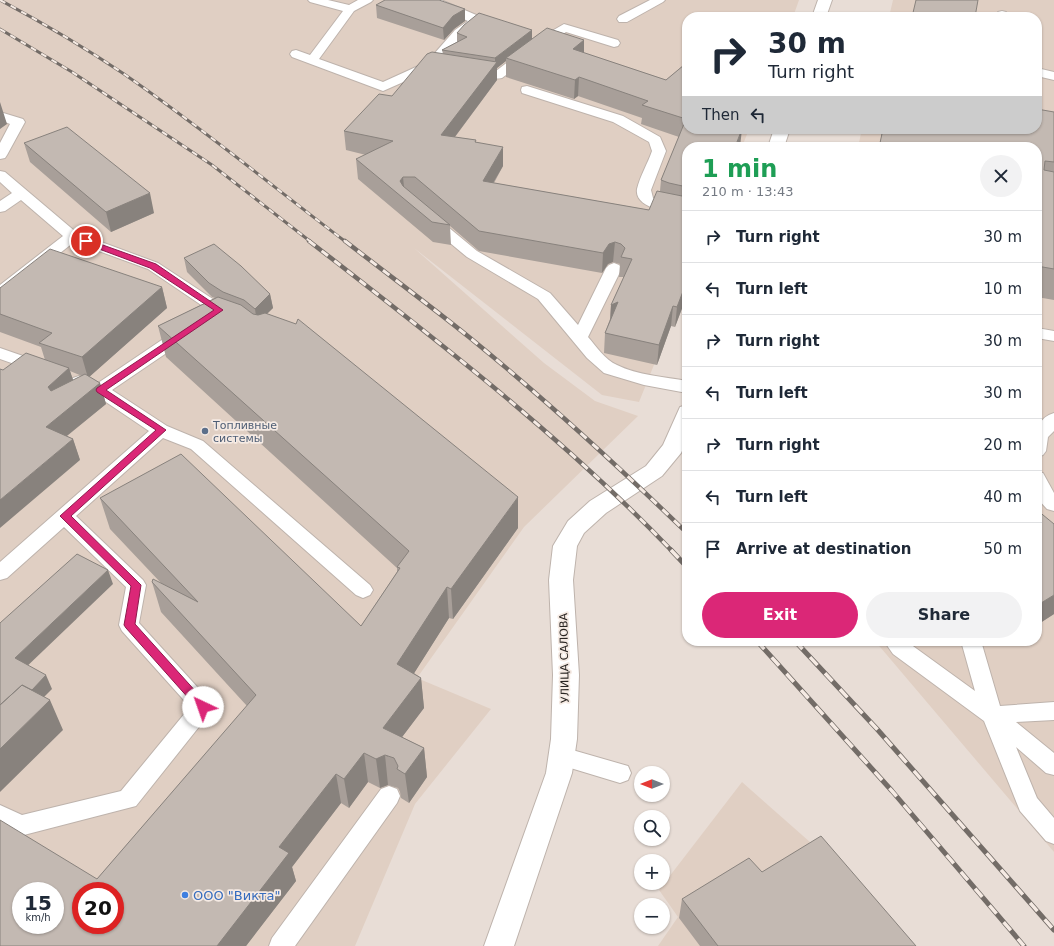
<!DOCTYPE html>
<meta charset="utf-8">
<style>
:root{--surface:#fff;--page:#f2f2f3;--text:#1f2937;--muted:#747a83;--line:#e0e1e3;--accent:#db2777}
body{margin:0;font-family:"DejaVu Sans",sans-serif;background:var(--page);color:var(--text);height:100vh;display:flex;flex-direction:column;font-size:15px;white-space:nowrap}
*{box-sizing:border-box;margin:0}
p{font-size:13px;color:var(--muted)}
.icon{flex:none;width:22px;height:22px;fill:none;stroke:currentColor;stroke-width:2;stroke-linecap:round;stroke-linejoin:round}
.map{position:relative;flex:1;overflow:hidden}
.sheet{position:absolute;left:682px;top:142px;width:360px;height:504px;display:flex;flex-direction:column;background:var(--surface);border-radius:16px;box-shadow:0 1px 3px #0004}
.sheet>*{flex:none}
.banner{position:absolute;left:682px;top:12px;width:360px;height:122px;border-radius:16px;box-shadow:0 1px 3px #0004;background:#fff;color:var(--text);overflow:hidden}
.needle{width:26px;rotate:270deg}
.fabs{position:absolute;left:634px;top:766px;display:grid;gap:8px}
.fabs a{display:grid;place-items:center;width:36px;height:36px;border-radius:50%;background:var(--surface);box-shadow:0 1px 3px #0004;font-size:20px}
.speed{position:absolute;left:12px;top:882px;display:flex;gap:8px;font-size:20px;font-weight:700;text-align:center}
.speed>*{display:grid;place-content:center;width:52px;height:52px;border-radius:50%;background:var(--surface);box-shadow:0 1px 3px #0004;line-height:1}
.speed small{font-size:10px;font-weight:400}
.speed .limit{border:6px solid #d22;background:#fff;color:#111}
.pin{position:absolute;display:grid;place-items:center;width:34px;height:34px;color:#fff;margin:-17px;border:2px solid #fff;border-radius:50%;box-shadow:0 1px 4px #0007}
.me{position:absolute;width:44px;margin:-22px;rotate:318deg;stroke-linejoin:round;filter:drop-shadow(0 0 3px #0008)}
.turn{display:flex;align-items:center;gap:14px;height:84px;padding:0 20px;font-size:18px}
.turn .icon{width:52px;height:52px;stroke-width:2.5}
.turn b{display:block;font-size:28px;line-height:34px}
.then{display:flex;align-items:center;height:38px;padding:0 20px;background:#0003;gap:8px;font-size:15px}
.round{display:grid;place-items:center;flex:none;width:42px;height:42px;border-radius:21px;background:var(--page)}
.headline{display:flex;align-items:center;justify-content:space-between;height:68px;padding:0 20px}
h1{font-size:24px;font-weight:700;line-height:30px;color:#1e9e55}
.cta{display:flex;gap:8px;margin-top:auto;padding:8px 20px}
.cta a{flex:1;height:46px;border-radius:24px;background:var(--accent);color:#fff;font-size:16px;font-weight:700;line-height:46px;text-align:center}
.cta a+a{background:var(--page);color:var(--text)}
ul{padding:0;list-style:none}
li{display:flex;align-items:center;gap:12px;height:52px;padding:0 20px;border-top:1px solid var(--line)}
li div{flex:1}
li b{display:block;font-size:15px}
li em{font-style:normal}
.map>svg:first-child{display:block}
.built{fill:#e0cfc3;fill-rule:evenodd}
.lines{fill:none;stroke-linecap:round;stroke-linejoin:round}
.service-casing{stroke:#beb3ac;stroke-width:2}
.tertiary-casing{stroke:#beb3ac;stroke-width:2}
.service{fill:#fff;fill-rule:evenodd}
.tertiary{fill:#fff;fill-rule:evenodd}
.rail-far2-casing{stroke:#736c67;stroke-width:3}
.rail-far1-casing{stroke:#736c67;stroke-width:4.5}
.rail-casing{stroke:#736c67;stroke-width:5}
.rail-far2{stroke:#f5eae3;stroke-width:2;stroke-dasharray:6;stroke-linecap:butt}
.rail-far1{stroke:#f5eae3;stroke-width:3;stroke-dasharray:8;stroke-linecap:butt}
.rail{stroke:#f5eae3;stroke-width:3.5;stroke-dasharray:11;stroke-linecap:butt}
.wall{fill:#a89f99;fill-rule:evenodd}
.shaded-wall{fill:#88827d}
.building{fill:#c3b9b2;stroke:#88827d;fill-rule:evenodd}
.route{fill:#db2777;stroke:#8e194d}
.service-dot{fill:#5c6f8a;stroke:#f5eae3;stroke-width:1.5}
.shop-dot{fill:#3f7fe0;stroke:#f5eae3;stroke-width:1.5}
.labels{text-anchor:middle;stroke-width:3.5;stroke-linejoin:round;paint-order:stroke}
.service-label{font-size:11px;fill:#4e5e75;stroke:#f5eae3;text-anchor:start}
.street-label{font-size:11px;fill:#292522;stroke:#f5eae3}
.near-shop-label{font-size:13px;fill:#366cbe;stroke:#f5eae3;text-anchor:start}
</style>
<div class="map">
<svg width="1054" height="946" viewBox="0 0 1054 946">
<rect width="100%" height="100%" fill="#e8ddd6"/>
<path class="built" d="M0,0h799l-6,17h-106v112h62l-7,18h-55v136l-48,119 -37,-7 -188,-147 130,115 51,38 43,15 -114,111 -107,151 74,31 -76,95 -60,142h-355zM21,891h34v34h-34zM81,891h34v34h-34z
M893,0h161v852l-179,-211h162v-494h-179l4,-18h175v-112h-148z
M742,782l77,68 80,96h-241l20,-29 -19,-27z"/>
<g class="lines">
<g class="service-casing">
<path id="service" d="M308,0h20l21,5 9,-5h15l-2,2 -17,9 -35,48 64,23 44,-20 28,-32 13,-9 -37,-17 -2,-4h12l40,17 2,3 -20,16 -28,32 -52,23 -91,-34 -2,-3 2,-3 4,-1 14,5 33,-44 -33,-9z
M650,0h15l-2,2 -36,20h-8l-2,-3 2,-3z
M1002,11l4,1 2,5h-12l2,-5z
M564,24l54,16 2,3 -2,3 -4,1 -48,-15 -20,13 -44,33c-9,2 -24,-2 -33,-4l-2,-3 2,-3 4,-1 23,4 42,-32z
M1037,68l17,4v8l-17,-4z
M527,86l96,30 37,21 6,14 -15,39 2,8 14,6 20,4v8c-14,-3 -53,-7 -50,-27 3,-13 11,-26 15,-38l-3,-9 -36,-20 -91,-29 -1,-3 1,-3z
M0,112l23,7 2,3 -18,33 -2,3 -5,1v-16l10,-19 -10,-4z
M0,171l5,1 72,61 81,30 67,44 10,4 2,3 -2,3 -6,2 -16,-6 -65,-44 -74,-27 -68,54 -6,2v-13l63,-49 -42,-36 -16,11 -5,1v-11l12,-8 -12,-11z
M431,216l5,1 41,34 73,42 28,32 28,-57 3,-3 5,-2 5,2 3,3 -34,69c8,9 17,23 29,28 20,10 48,12 70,16v12l-43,-8 -40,-12 -17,-15 -49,-59 -71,-42 -41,-34 -2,-3 2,-3z
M184,328l6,1 2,4 -2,4 -78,53 55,36 36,15 167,144 3,5 -3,5 -7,3 -7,-3 -165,-146 -28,-11 -87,78 67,64 3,5 -7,38 71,78 4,6 -4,6 -74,93 -116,30 -20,-9v-22l22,10 99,-24 69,-84 -68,-76 -3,-6 7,-38 -62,-60 -57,51 -7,2v-18l149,-131 -55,-37 -21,-8 -2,-4 2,-4 6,-2 19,7 80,-54z
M1037,328l17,3v10l-17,-3z
M0,348l46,16 2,4 -2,4 -6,1 -40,-14z
M1054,413v18l-6,6 -2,14 -3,4 -6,2c0,-17 -4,-38 17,-44z
M1037,472l6,1 11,20v18l-7,-2 -10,-11z
M884,641h22l69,50 -14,-50h20l19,65 54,-4v18l-38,2 38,31v22l-8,-2 -30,-26 21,51 17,20v26l-8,-3 -26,-30 -36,-90 -91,-67z
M562,747l66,19 3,7 -3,7 -8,3 -66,-20 -3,-7 3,-7z
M389,786l8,3 3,7 -3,7 -102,143h-26l3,-8 109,-149z"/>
</g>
<g class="tertiary-casing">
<path id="tertiary" d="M818,0h14l-6,17h-14z
M774,129h16l-6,18h-16z
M687,405v35l-6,13 -19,23 -56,37 -22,20 -7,13 -4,34 6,95 -2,64 -5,34 -58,173h-30l62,-173 5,-34 2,-64 -4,-95 4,-34 15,-25 22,-20 56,-35 17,-21 17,-38z"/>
</g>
<use href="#service" class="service"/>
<use href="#tertiary" class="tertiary"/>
<g class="rail-far2-casing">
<path id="rail-far2" d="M0,0c43,23 84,47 124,74 77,53 148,112 222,168
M0,29l72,43 140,93 99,77"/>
</g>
<g class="rail-far1-casing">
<path id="rail-far1" d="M309,241c126,98 253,195 363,310
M345,241c41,32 83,63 124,96 76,62 148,128 218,196"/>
</g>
<g class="rail-casing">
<path id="rail" d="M671,550l16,17
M757,641l135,150 132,155
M795,641l82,88 177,201"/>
</g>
<use href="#rail-far2" class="rail-far2"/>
<use href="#rail-far1" class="rail-far1"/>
<use href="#rail" class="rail"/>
</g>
<path class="wall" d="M376,5l89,4v12l-11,8 -10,11 -67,-22z
M532,30v9l52,1v13l82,27 18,-15 3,82v148l-12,32 -4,-1 -14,39 -53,-12 1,-20 5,-14 1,-14 13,-28h-5l1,-13 -7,-2 -5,2 -6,9 -123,-22 -29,-25 1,19 -18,-3 -75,-63 -2,-20 10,-4 -20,-5 -2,-19 48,-35 51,-42 -1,-4 15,-8v-9zM506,61v16l68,22 4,-3 64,22 -1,6 38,13 -18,43 -1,11 -11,19 -155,-27 9,-17 -27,-24v-2l-21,-3 42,-57v-12z
M1054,112v188l-17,-3v-150h-158l4,-18z
M24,143l130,70 -43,19 -81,-70z
M184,258l86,36 3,14 -6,6 251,214 -65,91 -4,-1 -35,55 7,5 3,30 -22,29 22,11 3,29 -18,26 -8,-5 -1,-6 -2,-4 -10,-3 -8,3 -12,-6 -19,26 -8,-5 -49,64 4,14 -50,65h-246l97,-67 150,-173 -86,-94 -9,-30 9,1 -51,-54 -10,-31 261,128 36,-54v-4l-231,-211 -8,-31 57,-28 -3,-1 -25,-25z
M162,287l5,21 -78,69 11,6 6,21 -39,32 6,3 7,21 -77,-90 42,-10 -4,-13 -41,-15v-44zM70,371l12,5 -9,4z
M1037,510l17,104 -17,11z
M762,872l154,74h-216l-21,-28 3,-19z"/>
<path class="shaded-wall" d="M465,9v12l-11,8 -10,11 -1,-12 10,-12z
M532,30v12l-26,16v3l-9,7v12l-55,74 -1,-19 54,-71v-6z
M584,40v18l-11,-9z
M579,77l-1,19 -4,3 1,-19z
M0,102l7,22 -7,5z
M742,129l-2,18h-5z
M503,147v19l-20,34v-19z
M403,177l2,20 -5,-16z
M150,193l4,20 -43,19 -5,-20z
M615,242l-2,20 -5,2 -6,9 1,-20 6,-9z
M687,281v14l-12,32 2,-20z
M162,287l5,21 -79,70 -6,-21z
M270,294l3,14 -16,15 -2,-14z
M618,302l-8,24 1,-21z
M673,306l-2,20 -14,39 2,-20z
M69,368l7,21 -21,18 -7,-20z
M100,383l6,21 -53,43 -7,-20z
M73,439l7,21 -80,68v-28z
M518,497v31l-65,91 -2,-30z
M108,570l5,14 -92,88 -6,-14z
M447,587l2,31 -48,76 -4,-30z
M1054,595v19l-17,11v-13l4,-9z
M46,675l6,14 -38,38 -6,-13z
M421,678l3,30 -37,49 -4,-29z
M50,700l13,30 -63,62v-43z
M424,748l3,29 -18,26 -4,-29z
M364,753l4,29 -19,26 -5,-29z
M385,755l3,30 -8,3 -4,-29z
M336,774l5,29 -49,64 4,14 -50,65h-29l62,-99z"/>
<path class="building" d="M385,0h54l26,9 -12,7 -10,12 -67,-23z
M916,0h62l-3,17h-63z
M479,13l53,17 -37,28 -53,-8 25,-13 -10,-4 7,-8z
M547,28l37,12 -11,9 93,31 18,-15 3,1v63h55l-7,18h-48v40l-18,-4 -8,-3 25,-61 -44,-14 6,-4 -69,-24 -4,3 -69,-22z
M432,52l65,10 -56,73 35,5 -1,2 28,5 -20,34 166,29 8,-19 30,6v84l-10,26 -4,-1 -14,39 -54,-12 13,-31 -7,3 21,-46 -11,-2 4,-9 -4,-4 -6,-2 -6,2 -6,9 -124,-22 -64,-54h-12l-3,4 3,5 47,39 -18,-3 -76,-63 37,-18 -49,-10 35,-37 13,2 35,-42z
M1037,109l17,3v50l-9,-1 -1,9 10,2v97l-17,-3v-119h-136l-21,-4 3,-14h154z
M67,127l83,66 -44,19 -82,-69z
M214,244l27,22 29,28 -15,15 -11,-9 -21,-8 -14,-9 -25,-25z
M50,249l112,38 -80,70 -43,-14 13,-10 -52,-19v-26z
M218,297l23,8 12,9 5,1 7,-2 31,11 2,-5 220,178 -67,92 -4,-2 -50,77 24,14 -38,50 41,20 -19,26 -8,-5 1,-3 -4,-8 -9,-3 -9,4 -12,-6 -20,26 -8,-5 -57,73 10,6 -72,93h-217v-126l97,59 159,-184 -104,-113 1,-3 45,23 -98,-104 81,-44 180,172 39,-58 -3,-1 12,-16 -251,-225zM21,891h34v34h-34zM81,891h34v34h-34z
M26,353l43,15 -21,19 3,4 34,-17 15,9 -54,44 27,12 -73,61v-131l3,1z
M1037,510l17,14v71l-13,8 -4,-3z
M77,554l31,16 -93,88 31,17 -14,15 -10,-5 -22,20v-82z
M22,685l28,15 -50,49v-44z
M821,836l95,110h-198l-36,-47 67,-41 13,14z"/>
<path class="route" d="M86,239l70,25 67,46 -117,80 60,40 -95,86 68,67 2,2 -6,39 72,80 2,3 -2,3 -4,1 -4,-1 -73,-82 -2,-3 7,-39 -71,-70 96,-86 -59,-38 -1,-2 1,-2 117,-78 -64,-42 -67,-25v-3z"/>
<circle class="service-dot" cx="205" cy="431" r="4"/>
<circle class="shop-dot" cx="185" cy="895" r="4"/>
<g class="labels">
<g class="service-label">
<text x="213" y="429">Топливные<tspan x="213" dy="13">системы</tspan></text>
</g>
<g class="street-label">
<text transform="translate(564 658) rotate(-91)" y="4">УЛИЦА САЛОВА</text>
</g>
<g class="near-shop-label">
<text x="193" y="900">ООО "Викта"</text>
</g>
</g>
</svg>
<div class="fabs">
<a><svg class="needle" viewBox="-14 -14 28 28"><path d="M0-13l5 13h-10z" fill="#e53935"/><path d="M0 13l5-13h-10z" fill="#747a83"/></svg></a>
<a><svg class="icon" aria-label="search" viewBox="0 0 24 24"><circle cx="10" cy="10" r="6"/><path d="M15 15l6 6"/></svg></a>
<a>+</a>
<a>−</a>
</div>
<div class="speed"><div>15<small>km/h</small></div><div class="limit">20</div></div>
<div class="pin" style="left:86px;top:241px;background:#d93025"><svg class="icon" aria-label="arrive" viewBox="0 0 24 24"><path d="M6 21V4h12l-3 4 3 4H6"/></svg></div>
<svg class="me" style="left:203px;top:707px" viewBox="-20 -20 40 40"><circle r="19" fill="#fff"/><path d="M0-13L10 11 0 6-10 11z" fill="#db2777"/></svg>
<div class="banner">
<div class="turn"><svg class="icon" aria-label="right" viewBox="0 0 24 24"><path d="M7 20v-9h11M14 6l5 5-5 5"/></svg><div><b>30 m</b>Turn right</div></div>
<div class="then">Then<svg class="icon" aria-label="left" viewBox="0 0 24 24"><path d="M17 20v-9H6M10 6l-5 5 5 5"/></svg></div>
</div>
<section class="sheet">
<div class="headline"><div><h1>1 min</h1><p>210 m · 13:43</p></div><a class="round"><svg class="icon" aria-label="close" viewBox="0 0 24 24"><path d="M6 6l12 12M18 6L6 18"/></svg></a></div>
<ul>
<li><svg class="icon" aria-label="right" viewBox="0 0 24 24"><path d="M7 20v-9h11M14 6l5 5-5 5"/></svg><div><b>Turn right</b></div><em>30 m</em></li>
<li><svg class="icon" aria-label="left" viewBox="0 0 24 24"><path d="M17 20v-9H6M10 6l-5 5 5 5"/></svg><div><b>Turn left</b></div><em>10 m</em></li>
<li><svg class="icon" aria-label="right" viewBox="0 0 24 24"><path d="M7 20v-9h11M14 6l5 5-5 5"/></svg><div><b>Turn right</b></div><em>30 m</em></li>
<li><svg class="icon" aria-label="left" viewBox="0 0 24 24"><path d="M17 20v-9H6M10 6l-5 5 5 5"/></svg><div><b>Turn left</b></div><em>30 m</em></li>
<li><svg class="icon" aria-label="right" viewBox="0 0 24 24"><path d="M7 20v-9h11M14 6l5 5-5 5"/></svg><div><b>Turn right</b></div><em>20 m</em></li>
<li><svg class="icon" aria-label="left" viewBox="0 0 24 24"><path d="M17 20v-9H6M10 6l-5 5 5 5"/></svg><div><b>Turn left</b></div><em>40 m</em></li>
<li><svg class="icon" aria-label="arrive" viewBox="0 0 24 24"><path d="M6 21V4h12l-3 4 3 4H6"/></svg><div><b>Arrive at destination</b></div><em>50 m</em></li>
</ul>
<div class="cta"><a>Exit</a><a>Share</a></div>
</section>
</div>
